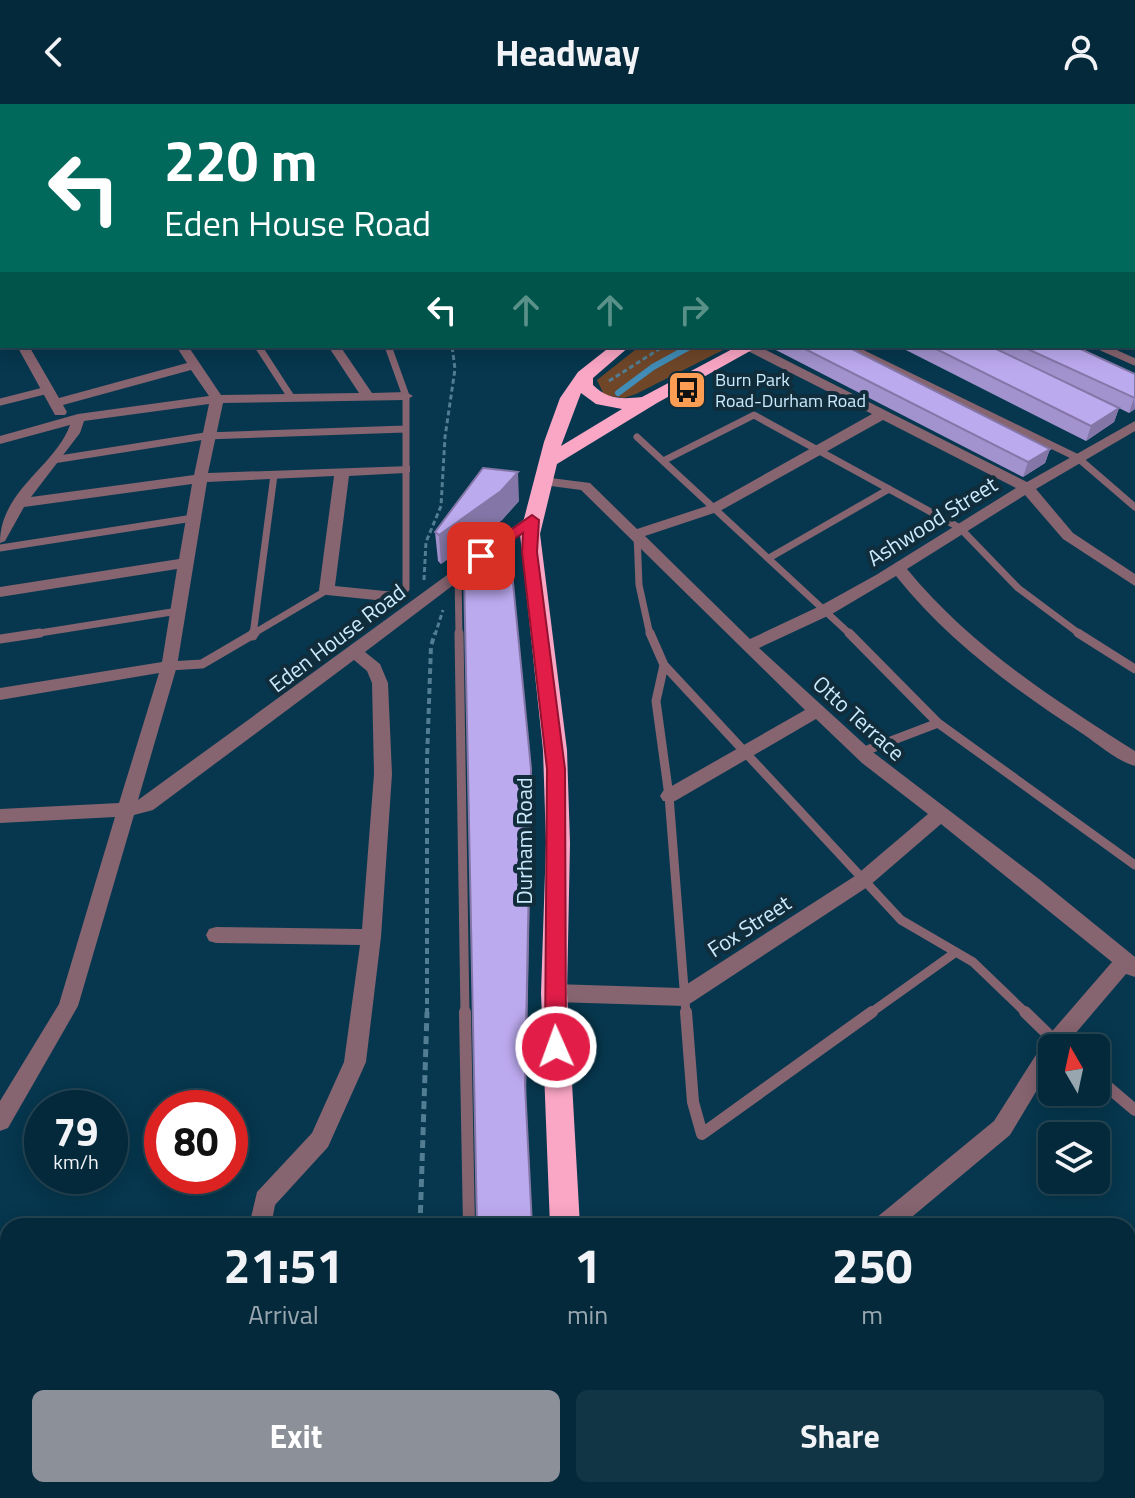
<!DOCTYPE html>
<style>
:root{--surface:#04293a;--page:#123545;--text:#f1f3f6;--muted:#97a6af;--line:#254554;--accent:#8c9099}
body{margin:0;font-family:"Titillium Web",sans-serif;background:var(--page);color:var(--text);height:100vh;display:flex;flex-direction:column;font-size:30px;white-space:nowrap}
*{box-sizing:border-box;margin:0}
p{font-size:26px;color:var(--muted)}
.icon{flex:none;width:44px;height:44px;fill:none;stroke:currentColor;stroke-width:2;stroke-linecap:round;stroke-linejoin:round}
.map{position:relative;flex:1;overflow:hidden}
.panel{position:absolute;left:0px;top:1114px;width:1136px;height:280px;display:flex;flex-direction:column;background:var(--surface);border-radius:24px 24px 0 0;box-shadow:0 4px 20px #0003,0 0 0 2px var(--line)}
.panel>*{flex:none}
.hud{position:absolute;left:0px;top:0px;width:1136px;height:244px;box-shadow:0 4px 20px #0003,0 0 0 2px var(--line);background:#00695c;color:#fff;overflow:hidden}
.needle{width:52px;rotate:351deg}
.tools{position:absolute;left:1038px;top:930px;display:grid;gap:16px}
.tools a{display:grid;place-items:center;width:72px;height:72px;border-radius:12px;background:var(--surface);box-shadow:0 4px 20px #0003,0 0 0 2px var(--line);font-size:40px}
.speed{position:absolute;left:24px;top:986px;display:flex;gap:16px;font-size:40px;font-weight:700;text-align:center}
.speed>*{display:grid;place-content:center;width:104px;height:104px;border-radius:50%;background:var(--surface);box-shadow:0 4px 20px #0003,0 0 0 2px var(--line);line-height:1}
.speed small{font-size:20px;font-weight:400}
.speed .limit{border:12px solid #d22;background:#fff;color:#111}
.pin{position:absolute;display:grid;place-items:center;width:68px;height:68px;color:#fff;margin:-34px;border-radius:16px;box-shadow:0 4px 12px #0006}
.me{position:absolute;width:88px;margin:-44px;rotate:358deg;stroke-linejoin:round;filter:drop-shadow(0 0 6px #0008)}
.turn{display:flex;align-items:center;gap:28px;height:168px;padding:0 32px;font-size:36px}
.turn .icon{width:104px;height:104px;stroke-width:2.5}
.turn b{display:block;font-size:56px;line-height:68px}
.lanes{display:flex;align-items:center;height:76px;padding:0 32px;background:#0003;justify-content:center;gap:40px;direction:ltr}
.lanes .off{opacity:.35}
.eta{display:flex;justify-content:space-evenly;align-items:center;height:136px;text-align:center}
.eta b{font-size:48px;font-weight:700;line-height:56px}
.cta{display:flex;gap:16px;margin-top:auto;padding:16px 32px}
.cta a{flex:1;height:92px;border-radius:12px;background:var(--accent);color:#fff;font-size:32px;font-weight:700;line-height:92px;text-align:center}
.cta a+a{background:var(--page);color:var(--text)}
header{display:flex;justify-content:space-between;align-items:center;height:104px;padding:0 32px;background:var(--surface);font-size:36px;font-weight:700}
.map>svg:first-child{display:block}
.green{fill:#6f4628}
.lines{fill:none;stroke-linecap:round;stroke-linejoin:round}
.stream{stroke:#418db7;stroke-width:6}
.path-far3{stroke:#527d92;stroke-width:2;stroke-dasharray:4 2;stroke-linecap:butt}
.path-far2{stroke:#527d92;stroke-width:3;stroke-dasharray:5 3;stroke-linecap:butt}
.path-far1{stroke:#527d92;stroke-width:4;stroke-dasharray:6 4;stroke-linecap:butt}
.path{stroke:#527d92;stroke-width:5;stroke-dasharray:8 5;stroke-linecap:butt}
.lane-far3{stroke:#866470;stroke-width:6}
.lane-far2{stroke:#866470;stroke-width:7}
.lane-far1{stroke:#866470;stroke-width:9}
.lane{stroke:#866470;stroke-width:12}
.street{fill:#866470;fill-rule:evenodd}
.primary{fill:#d993ad;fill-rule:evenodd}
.highway{fill:#faa6c5;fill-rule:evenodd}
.tram{stroke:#6a92a7;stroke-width:2}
.wall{fill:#a292ce}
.shaded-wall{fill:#8477a7}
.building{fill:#bcaaef;stroke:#8477a7;stroke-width:2}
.route{fill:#e11d48;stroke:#92132f;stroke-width:2}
.labels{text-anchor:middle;stroke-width:8;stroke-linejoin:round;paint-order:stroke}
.far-poi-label{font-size:18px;fill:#caeafd;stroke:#112c3a;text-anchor:start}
.street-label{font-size:22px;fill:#caeafd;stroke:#112c3a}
</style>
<header><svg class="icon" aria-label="back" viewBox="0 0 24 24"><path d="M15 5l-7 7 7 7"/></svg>Headway<svg class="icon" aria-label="person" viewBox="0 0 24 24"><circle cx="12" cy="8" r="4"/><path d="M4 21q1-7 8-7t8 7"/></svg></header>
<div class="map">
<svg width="1135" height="1394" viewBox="0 0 1135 1394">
<rect width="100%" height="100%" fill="#06374e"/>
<path class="green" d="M640,242h91l-95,48 -12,4 -20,-3 -7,-15z"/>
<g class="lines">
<path class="stream" d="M618,289l35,-26 38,-21"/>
<path class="path-far3" d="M1075,0l38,2
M1119,2l4,-2"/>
<path class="path-far2" d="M609,277l55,-35
M424,476l2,-38 15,-36 4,-69 10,-68 -3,-23
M435,531l8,-25"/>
<path class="path-far1" d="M427,910v-255l4,-113 4,-13"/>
<path class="path" d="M420,1122l7,-214
M384,1386v8"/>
<path class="lane-far3" d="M264,0l3,2
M639,0l3,2
M718,0l8,2
M46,2l10,-2"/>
<path class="lane-far2" d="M258,242l33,51
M388,242l18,50v193l-11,8
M847,242l231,112 57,49
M1099,242l36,16
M0,298l48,-12
M637,333l214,198
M53,356l152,-24 200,-7
M663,357l91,-46 206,113 58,60 63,47
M637,430l2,51 11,50
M0,444l193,-30
M769,454l120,-69
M458,469l1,62
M27,531l151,-24
M251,531l76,-45
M253,531l21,-160"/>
<path class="lane-far1" d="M459,529l6,381
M650,529l14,32 237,255 72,42 54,52
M849,529l89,90 197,142
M1078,529l57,36
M253,532v-3
M0,535l40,-6
M664,561l-8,36 13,95 17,218
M169,562l33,-2 53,-31
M862,648l76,-29
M869,910l87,-62"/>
<path class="lane" d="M465,908l4,214
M686,908l7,90 9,32 170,-122
M1025,908l37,36
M1096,973l39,33
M500,1386l2,8"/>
<path class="street" d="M134,0h18l-19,2z
M201,0h11l1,2h-11z
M316,0h12l1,2h-12z
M343,0h11l-12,2z
M0,26h2l-2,7z
M0,62h2l-2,7z
M1134,87h1v6h-1z
M0,100h2v6h-2z
M1134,125h1v6h-1z
M0,199l2,1v10l-2,-1z
M1134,211h1v8h-1z
M17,242h12l30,52 128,-35 -11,-17h12l33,49 138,-2 -31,-47h12l32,47 34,-1 7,4 -7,4 -183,3 -15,70 202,-7v6l-5,1 -56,3 -14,110 60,6 8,5 -8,5 -68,-7 -8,-5 15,-114 -127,6 -30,184 -39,134 389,-283 5,-2 7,5 -174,132 15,12 8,19 4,91 -11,163 -15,125 -38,85 -53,58 -4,21h-22l8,-34 55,-59 32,-71 16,-117 -144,-2 -7,-2 -3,-6 3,-6 7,-2 146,2 12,-155 -2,-91 -5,-12 -13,-11 -201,150 -19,5 -56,191 -70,122 -8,3v-30l59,-97 56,-187 -115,6v-14l119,-6 40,-130 -159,27v-12l162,-26 15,-93 -177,28v-10l179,-28 13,-75 -168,23 -19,34 -5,2c0,-53 55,-76 70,-118l-70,19v-8l78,-22 131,-18 -18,-26 -128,35 4,7 -2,3h-10zM209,300l-15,71 -163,22 49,-64 4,-12z
M744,242h14l269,136 108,-61v10l-99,58 37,44 62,41v12l-72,-47 -38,-44 -118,74c63,77 145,129 228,182v15c-18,-5 -36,-21 -52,-32 -69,-45 -135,-93 -187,-158l-64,38 -73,34 115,105 165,126 96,78v20l-9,-3 -63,74h-11v17l-42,70 -109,91h-28l3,-8 118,-97 54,-85 64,-74 -171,-138 -72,62 -178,117 -7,3 -130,-4 -7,-3 -3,-6 3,-6 7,-3 127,4 174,-112 73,-62 -66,-51 -46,-44 -141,82h-12l-3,-5 3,-5 142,-81 -224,-220 -38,-5 -7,-4 7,-4 47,6 47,46 73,-24 162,-91 -126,-64zM883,316l133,68 -140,87 -56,31 -70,33 -105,-103 75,-25z
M209,1386h26l-1,8h-26z
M994,1386h26l2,8h-26z"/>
<path class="primary" d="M0,150h2v8h-2z"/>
<path class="highway" d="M1134,38h1v8h-1z
M611,242h19l-37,32v7c15,15 30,14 49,12l96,-51h21l-102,57 -100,61 -17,70 27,216 3,93 -3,150 13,233h-30l-9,-233 5,-150 -3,-93 -23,-216 24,-92 16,-44 18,-26zM581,289l15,11 26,5 -61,37z
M609,1386h34l3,8h-34z"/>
<path class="tram" d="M897,0l51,2"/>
</g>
<path class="wall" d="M444,0h164v2h-162z
M799,0h140l4,2h-144z
M774,242h72l204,103 -5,14 -22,14 -249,-128z
M898,242h176l61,28v35l-6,4 -10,-5 -5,14 -28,19z
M519,397l-17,19 -61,44 -3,-3 -3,-29z"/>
<path class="shaded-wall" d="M526,0h82v2h-92z
M1135,176v22l-1,1v-22z
M1134,294l1,11 -6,4z
M1119,304l-5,14 -28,19 5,-15z
M1050,345l-5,14 -22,14 5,-15z
M518,368l1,29 -17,19 -61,44 -2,-29z
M531,665l1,15 -6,314 -1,-13z"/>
<path class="building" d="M381,0h39l3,2h-46l-1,-1z
M479,0h47l-10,2h-35z
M855,0h84l4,2h-83z
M1134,150h1l-1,27z
M799,242h47l204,103 -22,13z
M930,242h60l129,62 -28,18z
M1021,242h53l61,28v24z
M483,364l35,4 -17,19 -62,44 -4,-3z
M509,437l22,228 -6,316 7,141h-55l-13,-655 31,-29z"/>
<path class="route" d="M532,411l7,5 -2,32 28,217 1,278 -3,6 -7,3 -8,-3 -3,-6 2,-278 -25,-217 1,-19 -37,26h-10l-3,-3z"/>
<defs>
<g id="bus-square" transform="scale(2)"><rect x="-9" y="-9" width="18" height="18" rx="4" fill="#fd9d54" stroke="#112c3a"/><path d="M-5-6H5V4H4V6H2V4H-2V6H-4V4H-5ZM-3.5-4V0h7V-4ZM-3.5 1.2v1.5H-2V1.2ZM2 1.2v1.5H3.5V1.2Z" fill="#111"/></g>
</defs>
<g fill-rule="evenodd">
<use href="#bus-square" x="687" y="286"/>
</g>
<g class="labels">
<g class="far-poi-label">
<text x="715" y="282">Burn Park<tspan x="715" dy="21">Road-Durham Road</tspan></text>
</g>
<g class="street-label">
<text transform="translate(932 417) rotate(-32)" y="8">Ashwood Street</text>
<text transform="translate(337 534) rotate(-37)" y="8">Eden House Road</text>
<text transform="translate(859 614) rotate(42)" y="8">Otto Terrace</text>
<text transform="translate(524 737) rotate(-90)" y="8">Durham Road</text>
<text transform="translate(749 822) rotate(-33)" y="8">Fox Street</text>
</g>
</g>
</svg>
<div class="tools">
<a><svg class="needle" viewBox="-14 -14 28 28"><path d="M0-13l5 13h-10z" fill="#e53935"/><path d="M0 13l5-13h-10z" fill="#97a6af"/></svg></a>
<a><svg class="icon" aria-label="layers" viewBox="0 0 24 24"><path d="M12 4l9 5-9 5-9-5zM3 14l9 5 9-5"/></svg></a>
</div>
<div class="speed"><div>79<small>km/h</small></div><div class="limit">80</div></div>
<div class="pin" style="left:481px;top:452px;background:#d93025"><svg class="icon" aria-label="arrive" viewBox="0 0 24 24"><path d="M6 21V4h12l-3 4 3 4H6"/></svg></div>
<svg class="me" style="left:556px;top:943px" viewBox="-20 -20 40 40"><circle r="17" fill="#e11d48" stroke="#fff" stroke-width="3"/><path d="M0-11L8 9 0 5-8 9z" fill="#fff"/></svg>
<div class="hud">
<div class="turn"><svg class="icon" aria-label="left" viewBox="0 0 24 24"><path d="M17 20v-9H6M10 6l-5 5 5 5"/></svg><div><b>220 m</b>Eden House Road</div></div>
<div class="lanes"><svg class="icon" aria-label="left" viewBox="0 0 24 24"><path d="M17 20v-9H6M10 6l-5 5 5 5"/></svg><svg class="icon off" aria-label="ahead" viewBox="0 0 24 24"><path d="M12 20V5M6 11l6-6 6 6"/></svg><svg class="icon off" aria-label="ahead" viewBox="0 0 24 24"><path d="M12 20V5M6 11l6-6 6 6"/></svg><svg class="icon off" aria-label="right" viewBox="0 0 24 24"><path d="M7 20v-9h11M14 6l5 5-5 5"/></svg></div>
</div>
<section class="panel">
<div class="eta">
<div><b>21:51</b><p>Arrival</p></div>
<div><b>1</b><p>min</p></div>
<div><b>250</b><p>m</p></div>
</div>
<div class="cta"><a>Exit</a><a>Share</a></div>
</section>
</div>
